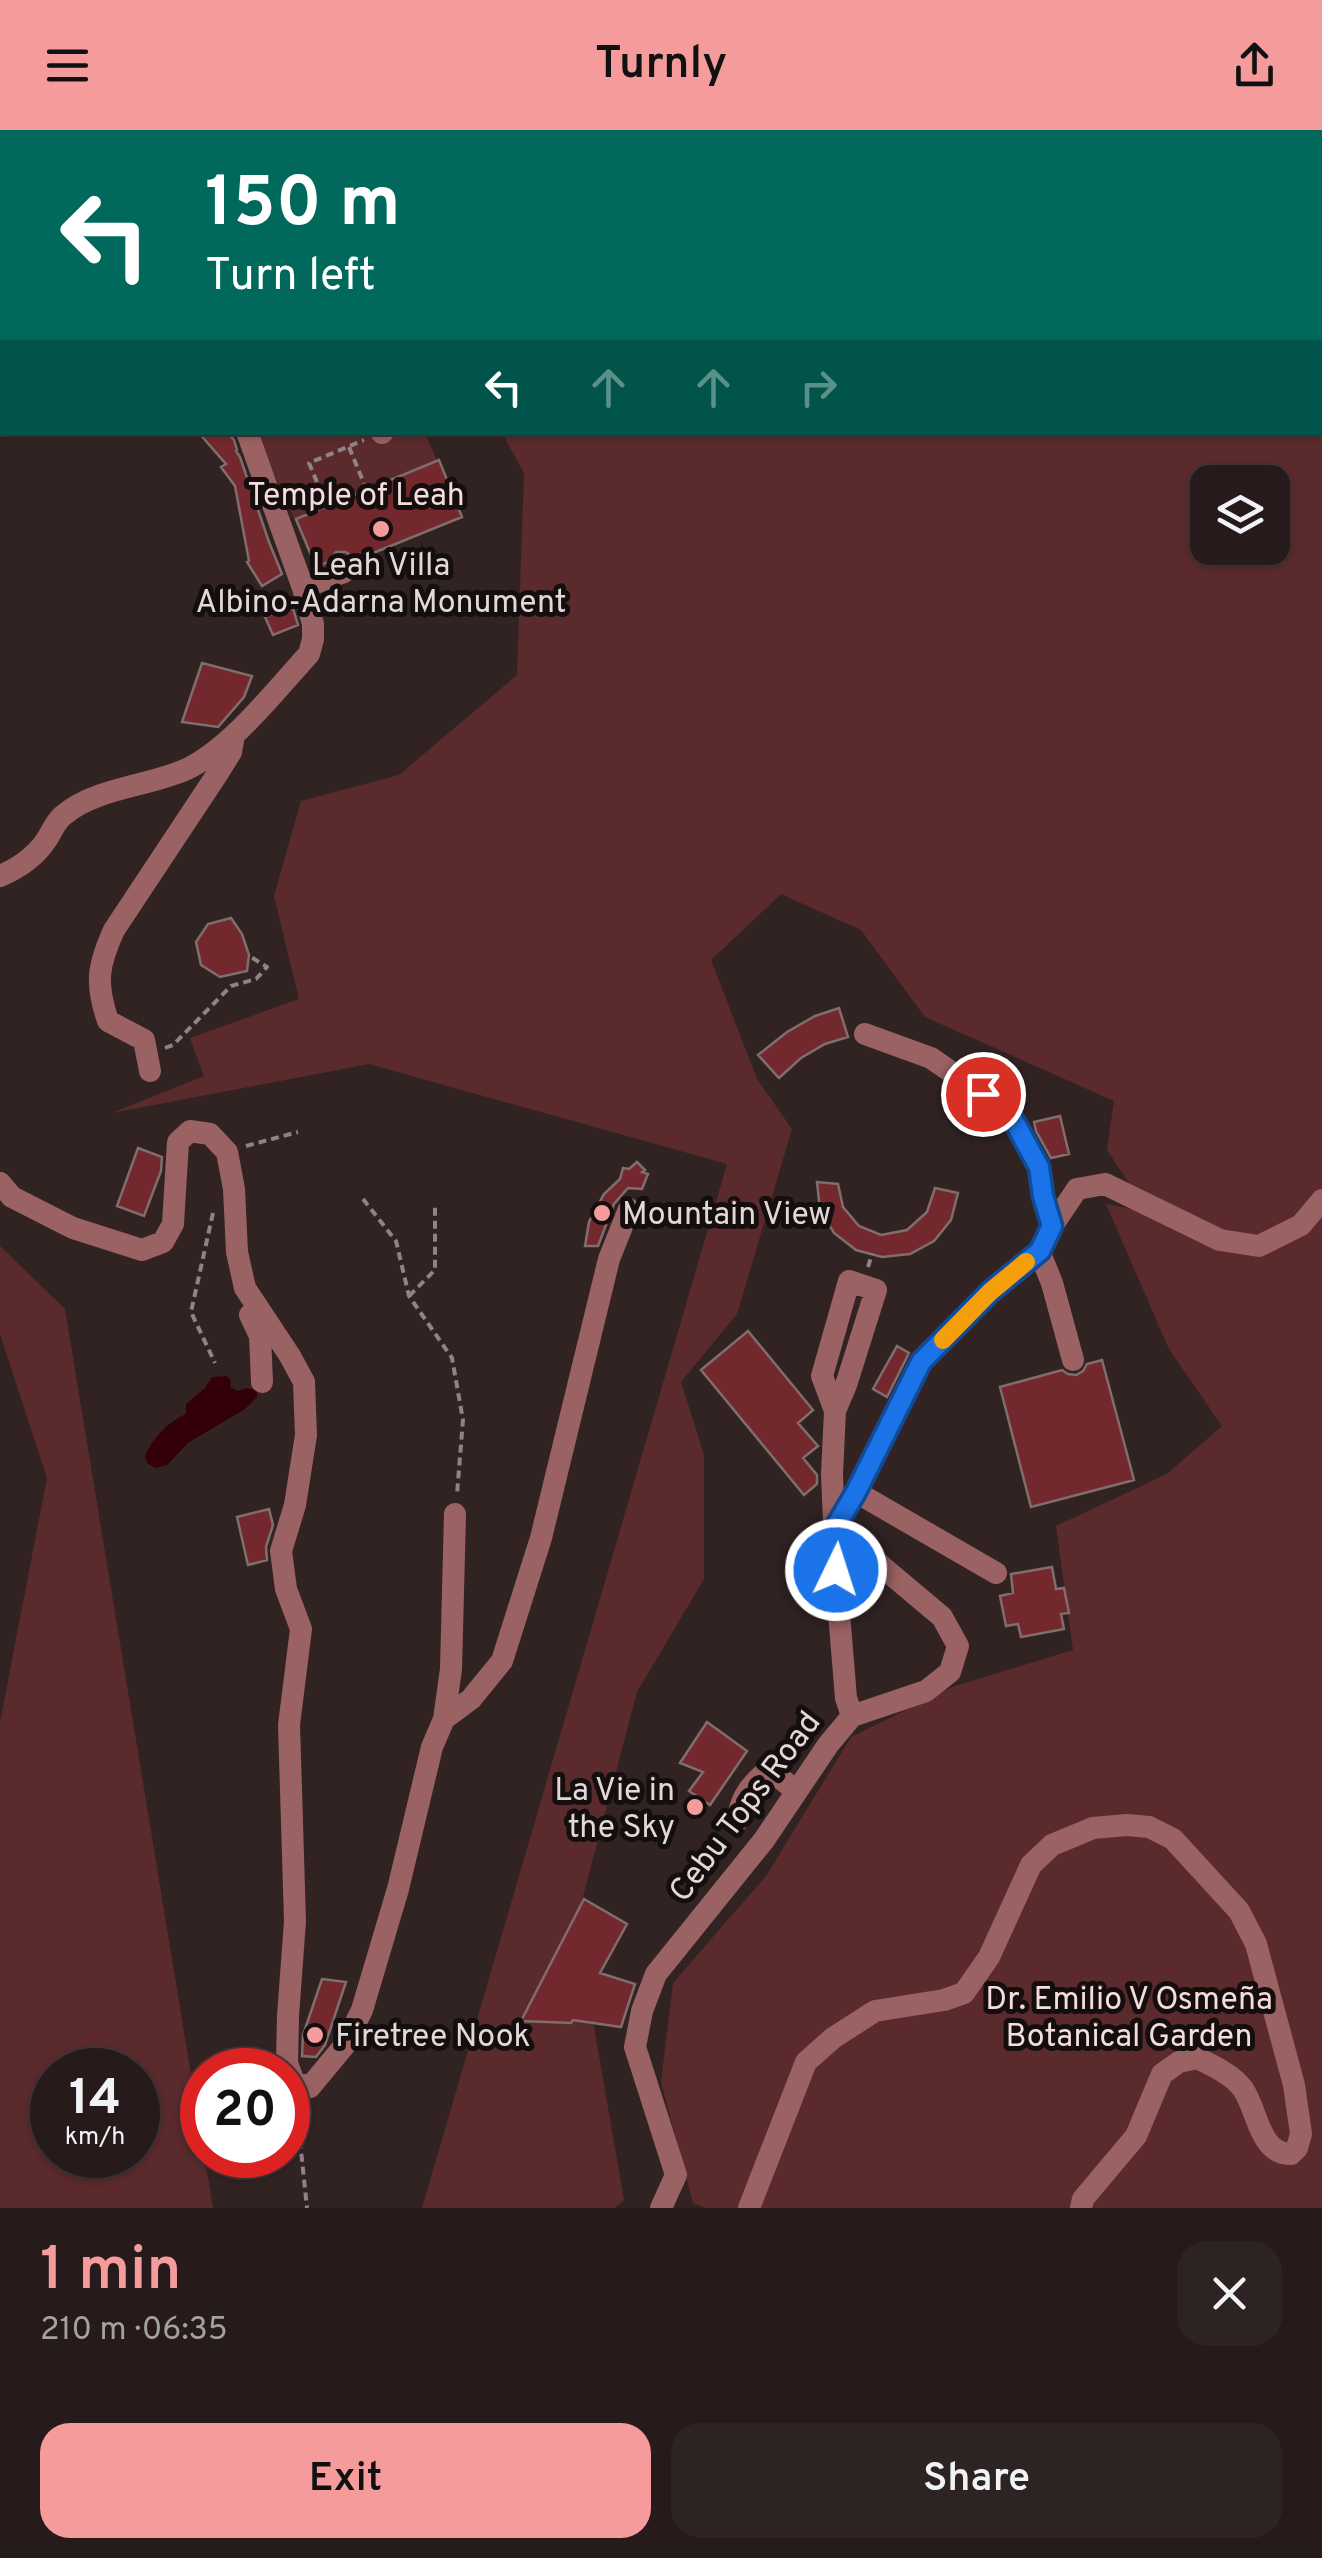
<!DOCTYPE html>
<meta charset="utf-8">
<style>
:root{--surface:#261a1a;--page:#2e2323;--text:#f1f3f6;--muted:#a4a1a2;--line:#423839;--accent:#f59b9c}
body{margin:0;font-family:Overpass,sans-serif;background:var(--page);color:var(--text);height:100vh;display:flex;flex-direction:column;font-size:38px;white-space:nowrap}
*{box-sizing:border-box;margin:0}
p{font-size:32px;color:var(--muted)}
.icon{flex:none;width:55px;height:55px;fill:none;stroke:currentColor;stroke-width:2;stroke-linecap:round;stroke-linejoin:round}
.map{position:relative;height:2078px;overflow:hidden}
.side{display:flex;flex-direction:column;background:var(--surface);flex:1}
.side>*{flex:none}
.guide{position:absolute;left:0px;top:0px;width:1322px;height:305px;box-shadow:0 2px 8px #0004,0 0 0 2px var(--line);background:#00695c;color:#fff;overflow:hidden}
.tools{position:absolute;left:1190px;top:335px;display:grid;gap:20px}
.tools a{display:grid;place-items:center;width:100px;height:100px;border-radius:20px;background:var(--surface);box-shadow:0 2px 8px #0004,0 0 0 2px var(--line);font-size:50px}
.speed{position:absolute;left:30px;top:1918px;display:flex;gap:20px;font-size:50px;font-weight:700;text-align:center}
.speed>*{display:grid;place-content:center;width:130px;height:130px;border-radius:50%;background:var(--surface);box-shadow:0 2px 8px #0004,0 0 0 2px var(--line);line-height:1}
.speed small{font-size:25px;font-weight:400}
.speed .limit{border:15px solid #d22;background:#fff;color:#111}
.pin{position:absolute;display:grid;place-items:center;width:85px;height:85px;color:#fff;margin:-42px;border:5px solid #fff;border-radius:50%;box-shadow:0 2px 10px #0007}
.me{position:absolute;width:110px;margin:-55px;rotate:4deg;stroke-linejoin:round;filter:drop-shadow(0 0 8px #0008)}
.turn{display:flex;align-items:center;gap:35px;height:210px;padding:0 40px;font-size:45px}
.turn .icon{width:130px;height:130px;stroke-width:2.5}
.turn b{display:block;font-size:70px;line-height:85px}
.lanes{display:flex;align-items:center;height:95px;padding:0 40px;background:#0003;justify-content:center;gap:50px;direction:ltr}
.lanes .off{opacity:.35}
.round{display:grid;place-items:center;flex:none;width:105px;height:105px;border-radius:30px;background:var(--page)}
.head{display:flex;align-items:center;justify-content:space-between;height:170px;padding:0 40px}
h1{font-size:60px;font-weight:600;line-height:75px;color:var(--accent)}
.action{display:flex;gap:20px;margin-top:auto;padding:20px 40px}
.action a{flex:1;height:115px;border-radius:30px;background:var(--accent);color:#111;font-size:40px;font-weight:600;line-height:115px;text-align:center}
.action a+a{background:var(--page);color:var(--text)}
header{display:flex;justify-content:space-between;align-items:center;height:130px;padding:0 40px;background:var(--accent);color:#111;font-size:45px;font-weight:600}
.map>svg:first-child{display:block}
.green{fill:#5b2a2d;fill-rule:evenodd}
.water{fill:#320006}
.building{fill:#73282e;stroke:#806d6d;stroke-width:2.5}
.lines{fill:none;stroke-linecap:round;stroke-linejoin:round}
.path{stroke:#908383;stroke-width:4;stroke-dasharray:8 5;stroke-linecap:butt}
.minor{stroke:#9b6263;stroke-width:22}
.route-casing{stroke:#114b97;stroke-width:25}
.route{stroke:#1a73e8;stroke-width:18}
.slow{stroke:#f59e0b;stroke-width:18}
.poi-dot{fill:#f59b9c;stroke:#150e0e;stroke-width:4}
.labels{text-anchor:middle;stroke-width:10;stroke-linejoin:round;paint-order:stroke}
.park-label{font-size:32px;fill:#f5dddc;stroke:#150e0e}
.poi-label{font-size:32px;fill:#e3d8d8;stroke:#150e0e;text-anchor:start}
.street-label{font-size:32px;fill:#e3d8d8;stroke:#150e0e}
</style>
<header><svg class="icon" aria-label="menu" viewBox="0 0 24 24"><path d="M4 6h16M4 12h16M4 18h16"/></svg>Turnly<svg class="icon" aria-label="share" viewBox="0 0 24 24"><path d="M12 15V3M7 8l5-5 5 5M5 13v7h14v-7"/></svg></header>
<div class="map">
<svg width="1322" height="2078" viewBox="0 0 1322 2078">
<rect width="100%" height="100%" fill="#322323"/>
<path class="green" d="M801,0h521v2078h-617l-12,-5 -32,-121 12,-99 93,-107 85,-139 101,-50 121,-37 -17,-124 111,-52 55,-48 -53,-77 -63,-145 103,20 -78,-38 -24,-36 7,-49 -189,-84 -64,-87 -80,-36 -70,66 46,119 35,50 -55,185 -56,68 23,73v124l-67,113 -61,231 48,277 -9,8h-193l305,-1044 -358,-100 -257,49 92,-37 -14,-38 109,-39 -25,-103 27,-95 98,-26 118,-100 7,-202 -22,-40 818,-1v-300h-521zM1208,352h64v66h-64z
M256,303h169l37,84 -143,58z
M0,1116l65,63 148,899h-213v-486l47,-244 -47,-144zM138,1940v85h-86v-85z"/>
<path class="water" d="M226,1246l5,4 -1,7 8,4 8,-3 11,2v7l-12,12 -57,34 -21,22 -11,3 -8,-4 -3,-7c7,-19 23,-35 41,-43v-10l19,-16 7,-11z"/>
<path class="building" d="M198,302h29l7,8 3,10 -1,1 4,6 29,85 13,32 -20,12 -15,-24 2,-1 -14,-75 -14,-19 5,-3z
M439,330l23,57 -106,43 -10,-8h-10l-8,10 -12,5 -20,-48z
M292,475l6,20 -25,10 -8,-18z
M202,533l50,13 -8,21 -26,30 -36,-5z
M231,788l11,16 7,21 -2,16 -27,6 -19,-12 -5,-23 12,-18z
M839,878l9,29 -23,7 -24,14 -22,20 -21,-23 29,-23 28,-16z
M1060,986l9,38 -18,4 -15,-27 -2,-9z
M138,1018l24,9 -1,14 -17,45 -27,-10z
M637,1032l8,8 -3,2 6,2 -6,15 -14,-1 -14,16 -16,42h-13l4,-24 15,-28 16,-15 3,-11 6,1z
M817,1052l21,2 5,23 16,19 22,9 26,-5 20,-18 8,-24 23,5 -7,27 -17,21 -24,13 -28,3 -26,-7 -22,-17 -14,-23z
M748,1201l65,79 -15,13 20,23 -15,12 14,17v9l-13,11 -103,-125z
M897,1216l12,7 -22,44 -14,-8z
M1102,1230l32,120 -103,27 -31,-120 62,-17 6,4 8,1 7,-4 4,-7z
M269,1379l4,16 -7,22 1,13 -19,5 -11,-48z
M1052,1437l4,22 8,-1 5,25 -8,1 3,15 -43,8 -3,-13 -12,2 -6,-30 13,-3 -2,-19z
M707,1592l40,29 -37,54 -21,-14 14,-19 -23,-9z
M584,1769l43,25 -27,49 35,11 -14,43 -48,-7 -2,3 -50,-2z
M322,1849l24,3 -21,63 -9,12 -14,-1 1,-21z"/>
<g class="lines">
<path class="path" d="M349,317l16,39
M322,364l-13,-31 55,-23
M165,918l8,-3 58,-59 25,-7 11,-12 -16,-10
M246,1016l52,-14
M363,1069l33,42 13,55 43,62 11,62 -6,74
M213,1083l-22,99 24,51
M868,1137l4,-13
M409,1166l26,-26v-63
M296,1972l11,106"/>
<path class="minor" d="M524,0l4,2
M747,0l3,2
M470,2l4,-2
M628,2l1,-2
M1243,2l1,-2
M382,303l1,-1
M303,458l41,-16 -2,-6
M0,746c19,-8 36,-20 47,-37 5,-8 10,-20 18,-25 31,-26 85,-28 122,-45 44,-21 88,-78 122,-115l4,-15v-15l-10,-36 -56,-156
M865,904l66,24 78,54 30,55 4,29 10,29
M150,941l-6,-31 -36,-19c-13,-38 -10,-56 6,-91l104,-157 13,-21 2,-11
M0,1053l12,14 61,31 69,22 21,-8 10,-18 5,-82 12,-11 20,3 17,18 7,37 3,63 8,36 45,68 14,26 2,53 -11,70 -14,46 5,38 15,40 -12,96 6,196 -7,95 -1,47 7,19 16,5 34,-41 18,-36 36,-121 34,-142 12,-28 27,-20 31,-38 39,-123 68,-279 20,-50
M1039,1121l13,32 21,77
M250,1185l10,21 2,46
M835,1281l-13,-35 27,-95 27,9 -30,95 -11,26 -3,63 4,96
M856,1362l140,81
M835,1397l21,-35 65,-130 69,-70 49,-41 14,-26 24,-36 28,-5 115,56 39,6 42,-21 21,-25
M821 1455a16 16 0 1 1 32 0a16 16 0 1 1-32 0Z
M838,1471l8,97 6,18
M444,1589l7,-50 4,-155
M738,1690c2,-24 14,-36 31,-51l27,22
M661,2078l15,-33 -41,-128 7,-36 14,-37 108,-134 64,-95 24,-29 74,-25 24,-19 8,-26 -16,-29 -107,-90
M749,2078l57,-146 27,-24 42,-27 69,-11 20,-7 25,-36 42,-92 21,-20 41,-17 34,-3 22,2 24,12 66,72 17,33 38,141 7,49 -4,14 -6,6c-32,0 -33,-43 -48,-65 -10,-14 -31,-24 -46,-31l-18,4 -17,12 -26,62 -53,63 -2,9"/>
</g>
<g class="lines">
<g class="route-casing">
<path id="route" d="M836,1440v-44l20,-34 65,-130 69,-70 50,-41 12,-25 -9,-30 -4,-29 -30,-55 -26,-18"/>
</g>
<use href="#route" class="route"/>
<path class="slow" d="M943,1210l47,-48 36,-30"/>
</g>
<g class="poi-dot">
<circle cx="381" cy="399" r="10"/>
<circle cx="602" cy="1083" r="10"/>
<circle cx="695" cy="1677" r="10"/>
<circle cx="315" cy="1905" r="10"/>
</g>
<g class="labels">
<g class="park-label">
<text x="356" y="375">Temple of Leah</text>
<text x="1129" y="1879">Dr. Emilio V Osmeña<tspan x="1129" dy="37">Botanical Garden</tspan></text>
</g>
<g class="poi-label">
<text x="381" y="445" text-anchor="middle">Leah Villa<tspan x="381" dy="37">Albino-Adarna Monument</tspan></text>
<text x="622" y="1094">Mountain View</text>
<text x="675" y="1670" text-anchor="end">La Vie in<tspan x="675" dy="37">the Sky</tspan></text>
<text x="335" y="1916">Firetree Nook</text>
</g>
<g class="street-label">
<text transform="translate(744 1676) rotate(-53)" y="11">Cebu Tops Road</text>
</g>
</g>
</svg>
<div class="tools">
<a><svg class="icon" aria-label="layers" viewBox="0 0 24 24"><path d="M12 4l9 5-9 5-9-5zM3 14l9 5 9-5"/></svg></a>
</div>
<div class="speed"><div>14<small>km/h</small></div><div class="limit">20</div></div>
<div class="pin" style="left:983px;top:964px;background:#d93025"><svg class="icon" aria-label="arrive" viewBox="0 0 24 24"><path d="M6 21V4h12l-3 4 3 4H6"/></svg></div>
<svg class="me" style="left:836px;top:1440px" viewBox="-20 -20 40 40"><circle r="17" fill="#1a73e8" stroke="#fff" stroke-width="3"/><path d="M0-11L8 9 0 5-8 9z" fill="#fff"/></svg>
<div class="guide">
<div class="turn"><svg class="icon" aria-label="left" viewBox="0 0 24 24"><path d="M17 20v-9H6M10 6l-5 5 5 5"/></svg><div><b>150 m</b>Turn left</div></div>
<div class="lanes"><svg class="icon" aria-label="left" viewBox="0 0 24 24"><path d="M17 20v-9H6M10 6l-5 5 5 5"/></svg><svg class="icon off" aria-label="ahead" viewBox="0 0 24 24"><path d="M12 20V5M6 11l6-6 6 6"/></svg><svg class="icon off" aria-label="ahead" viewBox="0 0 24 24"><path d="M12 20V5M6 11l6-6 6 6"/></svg><svg class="icon off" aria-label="right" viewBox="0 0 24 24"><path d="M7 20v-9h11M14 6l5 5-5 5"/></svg></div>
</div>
</div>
<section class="side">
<div class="head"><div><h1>1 min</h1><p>210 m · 06:35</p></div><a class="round"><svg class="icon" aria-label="close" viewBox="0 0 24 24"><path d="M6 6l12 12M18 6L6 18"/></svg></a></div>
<div class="action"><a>Exit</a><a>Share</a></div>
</section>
